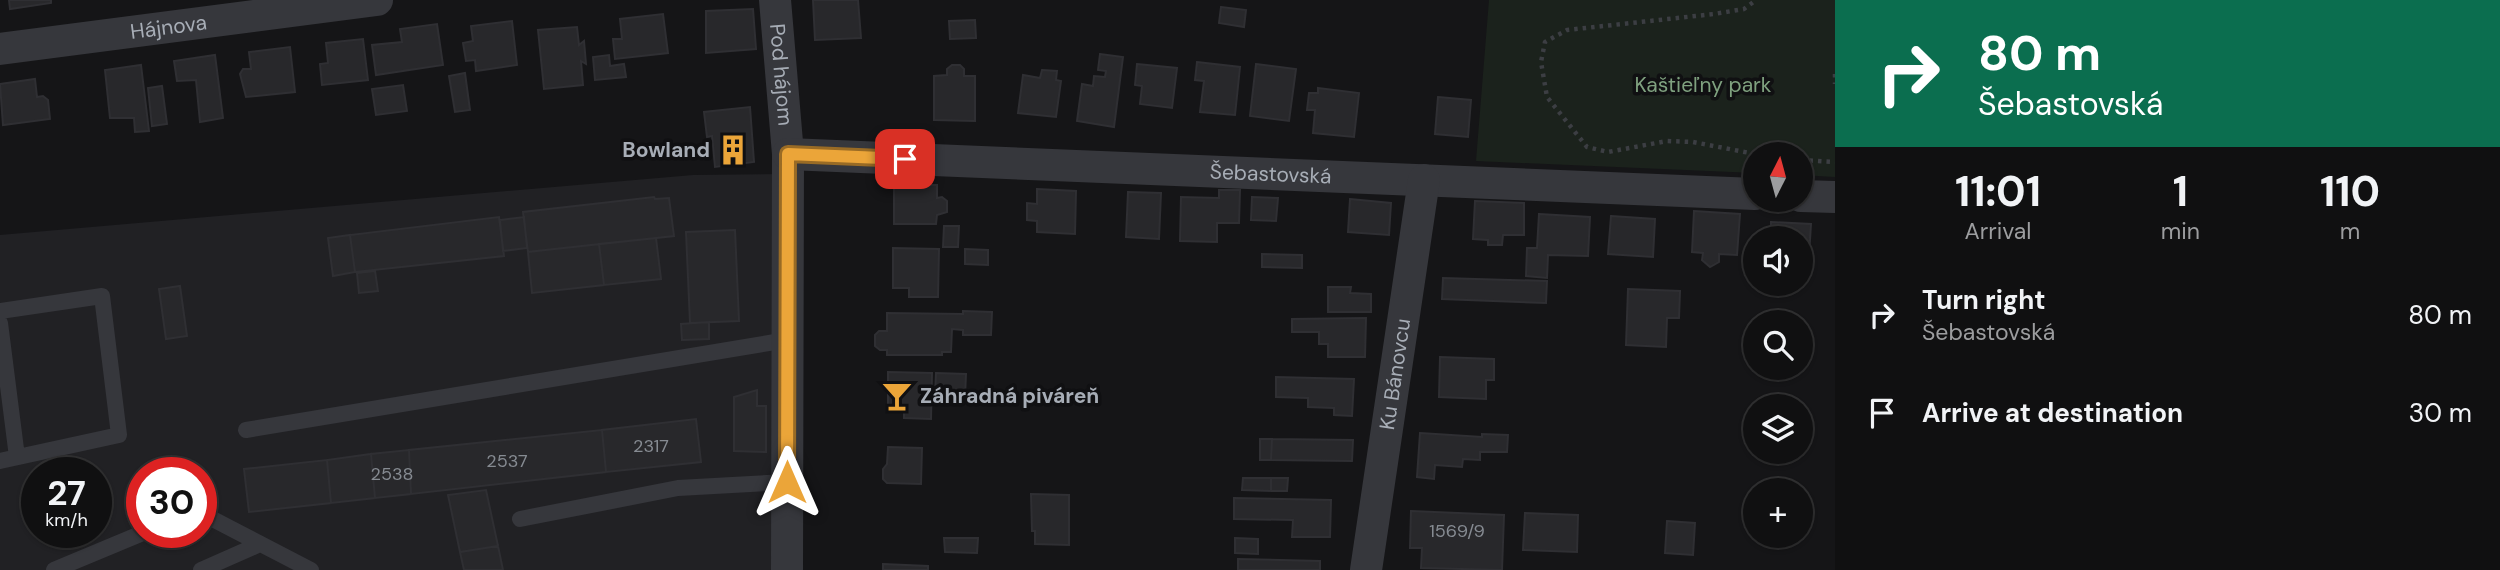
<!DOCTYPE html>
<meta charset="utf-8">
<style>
:root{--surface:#101011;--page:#19191a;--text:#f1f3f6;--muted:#9c9d9f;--line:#303031}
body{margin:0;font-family:"DM Sans",sans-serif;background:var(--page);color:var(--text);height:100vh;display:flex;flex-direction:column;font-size:26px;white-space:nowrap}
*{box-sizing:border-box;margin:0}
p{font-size:23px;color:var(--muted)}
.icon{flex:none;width:38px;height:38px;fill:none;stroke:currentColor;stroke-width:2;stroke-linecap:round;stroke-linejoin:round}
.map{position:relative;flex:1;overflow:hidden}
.side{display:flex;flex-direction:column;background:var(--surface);width:665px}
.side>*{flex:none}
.banner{background:#0b6e4f;color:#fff;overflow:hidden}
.needle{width:46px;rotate:6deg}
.controls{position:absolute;left:1743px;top:142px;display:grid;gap:14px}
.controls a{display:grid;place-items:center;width:70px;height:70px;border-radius:50%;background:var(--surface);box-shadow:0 2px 5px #0004,0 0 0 2px var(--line);font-size:35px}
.speed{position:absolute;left:21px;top:457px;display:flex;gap:14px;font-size:35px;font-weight:700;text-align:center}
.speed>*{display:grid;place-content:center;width:91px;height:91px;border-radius:50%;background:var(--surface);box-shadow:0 2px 5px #0004,0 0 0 2px var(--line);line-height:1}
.speed small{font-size:18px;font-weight:400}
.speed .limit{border:10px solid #d22;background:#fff;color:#111}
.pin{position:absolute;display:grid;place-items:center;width:60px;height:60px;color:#fff;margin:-30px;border-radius:14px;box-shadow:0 4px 10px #0006}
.me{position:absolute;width:77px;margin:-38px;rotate:0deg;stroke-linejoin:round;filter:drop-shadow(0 0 5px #0008)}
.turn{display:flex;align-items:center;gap:24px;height:147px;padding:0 28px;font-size:32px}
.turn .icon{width:91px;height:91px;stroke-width:2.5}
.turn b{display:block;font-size:49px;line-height:60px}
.eta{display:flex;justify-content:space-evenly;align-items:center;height:119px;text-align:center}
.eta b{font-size:42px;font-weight:700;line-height:49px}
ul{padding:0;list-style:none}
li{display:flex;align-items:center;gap:21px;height:98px;padding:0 28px}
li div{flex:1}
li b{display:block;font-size:26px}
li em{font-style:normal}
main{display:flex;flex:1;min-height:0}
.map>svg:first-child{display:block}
.built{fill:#212124;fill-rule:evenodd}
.green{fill:#1b221c}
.building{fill:#28282b;stroke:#2f2f33;stroke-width:2}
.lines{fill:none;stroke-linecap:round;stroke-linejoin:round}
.path{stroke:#3c3e43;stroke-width:4.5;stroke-dasharray:3.5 5;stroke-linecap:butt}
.lane{stroke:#36373c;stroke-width:16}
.street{stroke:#36373c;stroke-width:32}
.route-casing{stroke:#996b25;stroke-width:18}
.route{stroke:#eba539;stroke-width:12}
.labels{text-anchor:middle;stroke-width:7;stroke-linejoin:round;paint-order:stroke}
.number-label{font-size:18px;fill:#868b92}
.street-label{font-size:21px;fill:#a7adb6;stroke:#101012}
.park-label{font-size:21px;fill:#7fa17f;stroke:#101012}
.poi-label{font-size:21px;font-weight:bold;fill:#a7adb6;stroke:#101012;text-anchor:end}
</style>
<main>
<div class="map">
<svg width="1835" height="570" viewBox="0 0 1835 570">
<rect width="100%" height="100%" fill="#151517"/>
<path class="built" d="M787,174l2,396h-789v-335l693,-60zM37,472h59v60h-59zM142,472h59v60h-59z"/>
<path class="green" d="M1489,0h346v177l-34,-2v-21h-46v19l-279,-12z"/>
<path class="building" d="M9,0h42v3l-41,6z
M813,0h45l3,38 -46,2z
M1221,7l25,3 -2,17 -25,-4z
M753,9l3,40 -50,4v-42z
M663,14l5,39 -53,6 -2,-20h9l-2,-20z
M975,20l1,18 -26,1 -1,-18z
M512,21l5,44 -41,6 -1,-11 -9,1 -3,-18 10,-2 -2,-15z
M437,24l6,41 -67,10 -4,-30 30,-3 -2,-13z
M577,27l2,18 5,-4 2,23 -5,-3 2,24 -39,4 -6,-59z
M363,39l5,41 -46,5 -2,-21 8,-1 -2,-20z
M290,47l5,45 -49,5 -6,-23 3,-5h8l-2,-17z
M1100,54l23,3 -9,70 -37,-6 5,-37 11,2 1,-10 11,1 1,-6 -8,-1z
M215,55l8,63 -23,4 -4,-42 -19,1 -3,-20z
M609,55l1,11 14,-2 2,13 -31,3 -2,-23z
M1197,62l43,5 -5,48 -35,-3 4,-31 -9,-1z
M1137,64l40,4 -5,40 -32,-4 2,-18 -7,-1z
M1256,64l40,5 -7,52 -39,-5z
M141,65l8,66 -14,1 -1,-14h-24l-5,-48z
M952,65h8l4,4v7h11v45l-41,-1v-44l13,-1v-6z
M1042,70l15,1 -1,9 5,1 -5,36 -38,-4 5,-38 17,3z
M465,73l5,37 -15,2 -6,-36z
M35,79l2,18 6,-1 5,4 2,19 -47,6 -3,-41z
M403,85l4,26 -31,4 -4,-26z
M162,86l5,38 -15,2 -4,-38z
M1318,88l41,5 -5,44 -41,-4 2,-23h-8l2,-17h9z
M1438,97l33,3 -3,37 -33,-3z
M750,107l4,55 -39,5 -3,-31 -5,1 -3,-25z
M894,185h43v13l5,-1 5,4v11l-10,3 -1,9h-42z
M1037,189l39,2 -1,43 -38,-2v-11l-10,-1v-17l10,1z
M1219,190h21l-1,33h-22v19l-37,-1 1,-44 38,1z
M1128,192l33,1 -2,46 -33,-2z
M654,197l1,2 14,-1 5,38 -146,16 -5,-40z
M1252,197l26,1 -2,23 -25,-1z
M1350,199l41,4 -2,32 -41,-3z
M1475,201l49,2v32h-21l-1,10h-14v-5l-15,-1z
M1694,211l46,3 -3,41 -18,-1v8l-9,5 -8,-7 1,-7 -11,-1z
M1539,214l51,3 -2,39 -40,-1 -1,23 -21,-2 1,-28h10z
M1611,216l44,3 -2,38 -45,-3z
M499,217l5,39 -149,16 -5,-37z
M524,217l3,31 -24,3 -3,-31z
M1771,222l40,2 -3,48h-7v-34h-30z
M944,226h15l-1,21h-15z
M735,230l4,91 -49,2 -4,-91z
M350,235l5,37 -22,4 -5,-38z
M656,238l5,41 -57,6 -5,-41z
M599,244l5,41 -72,8 -4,-41z
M893,248l46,1 -1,48h-29v-9h-16z
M965,249l23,1v15l-23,-1z
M1262,254l40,1v13l-40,-1z
M375,271l3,20 -19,2 -2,-20z
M1443,278l104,3 -1,22 -104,-4z
M180,286l7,50 -21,3 -7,-50z
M1328,287h23l-1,6 21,1v18h-43z
M1628,289l52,2 -1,27h-12l-1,29 -40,-2z
M963,311l29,1 -1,23h-28v-5l-11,-1 -1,23h-9v3h-55v-5h-7l-5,-4v-11l4,-4h8v-18l76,1z
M1366,318l-1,39h-37v-13h-9v-12h-27v-13z
M709,322v17l-27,1 -1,-16z
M1440,357l54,2v21h-8v19l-47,-2z
M888,372l44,1 -1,46 -27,-1v-9h-16z
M936,373l30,1 -1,23 -30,-1z
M1276,377l78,2 -2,37 -18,-1v-7l-26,-1v-9l-32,-1z
M757,390v16h9v46l-32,-1v-54z
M696,419l5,43 -95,10 -4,-42z
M602,430l4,42 -195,22 -2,-44z
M1420,433l62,4v-3l26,1 -1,17h-27v8l-17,-1 -1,8 -27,-2 -1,14 -17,-2z
M1260,439h12l-1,21h-11z
M1272,439l81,1 -1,21 -81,-1z
M888,447l34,1 -1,36 -34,-1 -4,-4v-10l4,-5z
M409,450l2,44 -36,4 -4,-44z
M371,454l4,44 -44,5 -4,-43z
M327,460l4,43 -82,9 -5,-43z
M1243,478h28v13l-29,-1z
M1271,478h17l-1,13h-16z
M486,490l12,56 -38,6 -12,-57z
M1031,494l38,1v50l-34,-1v-13h-3z
M1234,498l97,2 -1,37h-38l1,-17 -59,-1z
M1411,511l93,4 -2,55 -81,-2 1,-20h-12z
M1525,513l53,2 -1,37 -54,-2z
M1667,521l28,2 -2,32 -28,-2z
M944,538h34l-1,15 -32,-1z
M1235,538l23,1v15l-23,-1z
M498,546l5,24h-39l-4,-18z
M1238,559l82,2v9h-82z
M883,564l45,2v4h-45z"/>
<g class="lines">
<path class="path" d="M1835,74v10
M1755,154l-62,-12 -26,-1 -59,11 -21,-5 -40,-50 -6,-35 4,-20 22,-12 147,-16 30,-5 12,-9
M1801,160l34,2"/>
<path class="lane" d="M0,311l102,-15 17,139 -119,26
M0,323l17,134
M246,430l541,-90
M201,513l110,57
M520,519l158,-31 109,-6
M54,570l91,-38
M201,570l59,-26"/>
<g class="street">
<path id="s1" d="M775,0l13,154 -1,416"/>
<path id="s2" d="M0,49l377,-49"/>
<path id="s3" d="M788,154l967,40"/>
<path d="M1801,196l34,1"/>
<path id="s4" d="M1366,570l58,-390"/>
</g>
</g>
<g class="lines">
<g class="route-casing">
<path id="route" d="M787,482l1,-328 117,5"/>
</g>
<use href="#route" class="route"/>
</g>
<defs>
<g id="building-bare" transform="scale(2.415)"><path d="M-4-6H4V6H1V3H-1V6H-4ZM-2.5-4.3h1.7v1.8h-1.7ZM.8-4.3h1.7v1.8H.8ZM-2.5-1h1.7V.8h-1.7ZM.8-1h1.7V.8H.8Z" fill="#eba539" stroke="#101012" stroke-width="2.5" paint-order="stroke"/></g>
<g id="bar-bare" transform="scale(2.415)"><path d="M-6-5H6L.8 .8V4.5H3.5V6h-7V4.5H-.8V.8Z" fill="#eba539" stroke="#101012" stroke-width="2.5" paint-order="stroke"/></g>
</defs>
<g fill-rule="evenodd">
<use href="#building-bare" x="733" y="150"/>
<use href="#bar-bare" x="897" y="396"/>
</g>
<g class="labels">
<g class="number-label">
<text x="651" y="452">2317</text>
<text x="507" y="467">2537</text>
<text x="392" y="480">2538</text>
<text x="1457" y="537">1569/9</text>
</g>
<g class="street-label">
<text dy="7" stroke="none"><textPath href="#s2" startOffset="170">Hájnova</textPath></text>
<text dy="7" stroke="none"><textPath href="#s1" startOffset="75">Pod hájom</textPath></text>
<text dy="7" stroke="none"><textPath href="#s3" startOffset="483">Šebastovská</textPath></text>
<text dy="7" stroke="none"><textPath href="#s4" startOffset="198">Ku Bánovcu</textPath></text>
</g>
<g class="park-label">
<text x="1703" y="92">Kaštieľny park</text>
</g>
<g class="poi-label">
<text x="710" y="157">Bowland</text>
<text x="920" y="403" text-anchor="start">Záhradná piváreň</text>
</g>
</g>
</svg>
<div class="controls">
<a><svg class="needle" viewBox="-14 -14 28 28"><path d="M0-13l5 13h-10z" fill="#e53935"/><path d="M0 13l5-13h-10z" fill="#9c9d9f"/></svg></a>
<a><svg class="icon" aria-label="sound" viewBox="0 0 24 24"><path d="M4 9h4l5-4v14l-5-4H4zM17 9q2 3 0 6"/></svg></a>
<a><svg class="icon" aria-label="search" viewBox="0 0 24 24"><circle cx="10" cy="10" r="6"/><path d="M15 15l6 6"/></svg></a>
<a><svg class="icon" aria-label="layers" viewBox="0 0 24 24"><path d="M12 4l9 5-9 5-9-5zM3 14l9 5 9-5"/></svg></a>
<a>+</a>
</div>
<div class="speed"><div>27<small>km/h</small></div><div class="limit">30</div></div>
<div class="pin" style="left:905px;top:159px;background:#d93025"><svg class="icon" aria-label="arrive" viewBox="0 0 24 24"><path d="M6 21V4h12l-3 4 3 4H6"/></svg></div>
<svg class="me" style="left:787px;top:482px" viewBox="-20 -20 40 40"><path d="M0-17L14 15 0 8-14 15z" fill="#eba539" stroke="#fff" stroke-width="4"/></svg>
</div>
<section class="side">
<div class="banner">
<div class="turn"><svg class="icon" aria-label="right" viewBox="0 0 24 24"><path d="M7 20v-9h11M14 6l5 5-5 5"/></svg><div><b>80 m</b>Šebastovská</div></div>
</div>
<div class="eta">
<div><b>11:01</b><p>Arrival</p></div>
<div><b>1</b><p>min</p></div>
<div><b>110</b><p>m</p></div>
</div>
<ul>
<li><svg class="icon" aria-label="right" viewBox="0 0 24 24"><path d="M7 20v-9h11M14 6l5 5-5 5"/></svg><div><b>Turn right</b><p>Šebastovská</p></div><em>80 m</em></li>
<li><svg class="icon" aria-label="arrive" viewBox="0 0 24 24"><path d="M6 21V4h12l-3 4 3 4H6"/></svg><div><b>Arrive at destination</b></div><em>30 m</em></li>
</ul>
</section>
</main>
